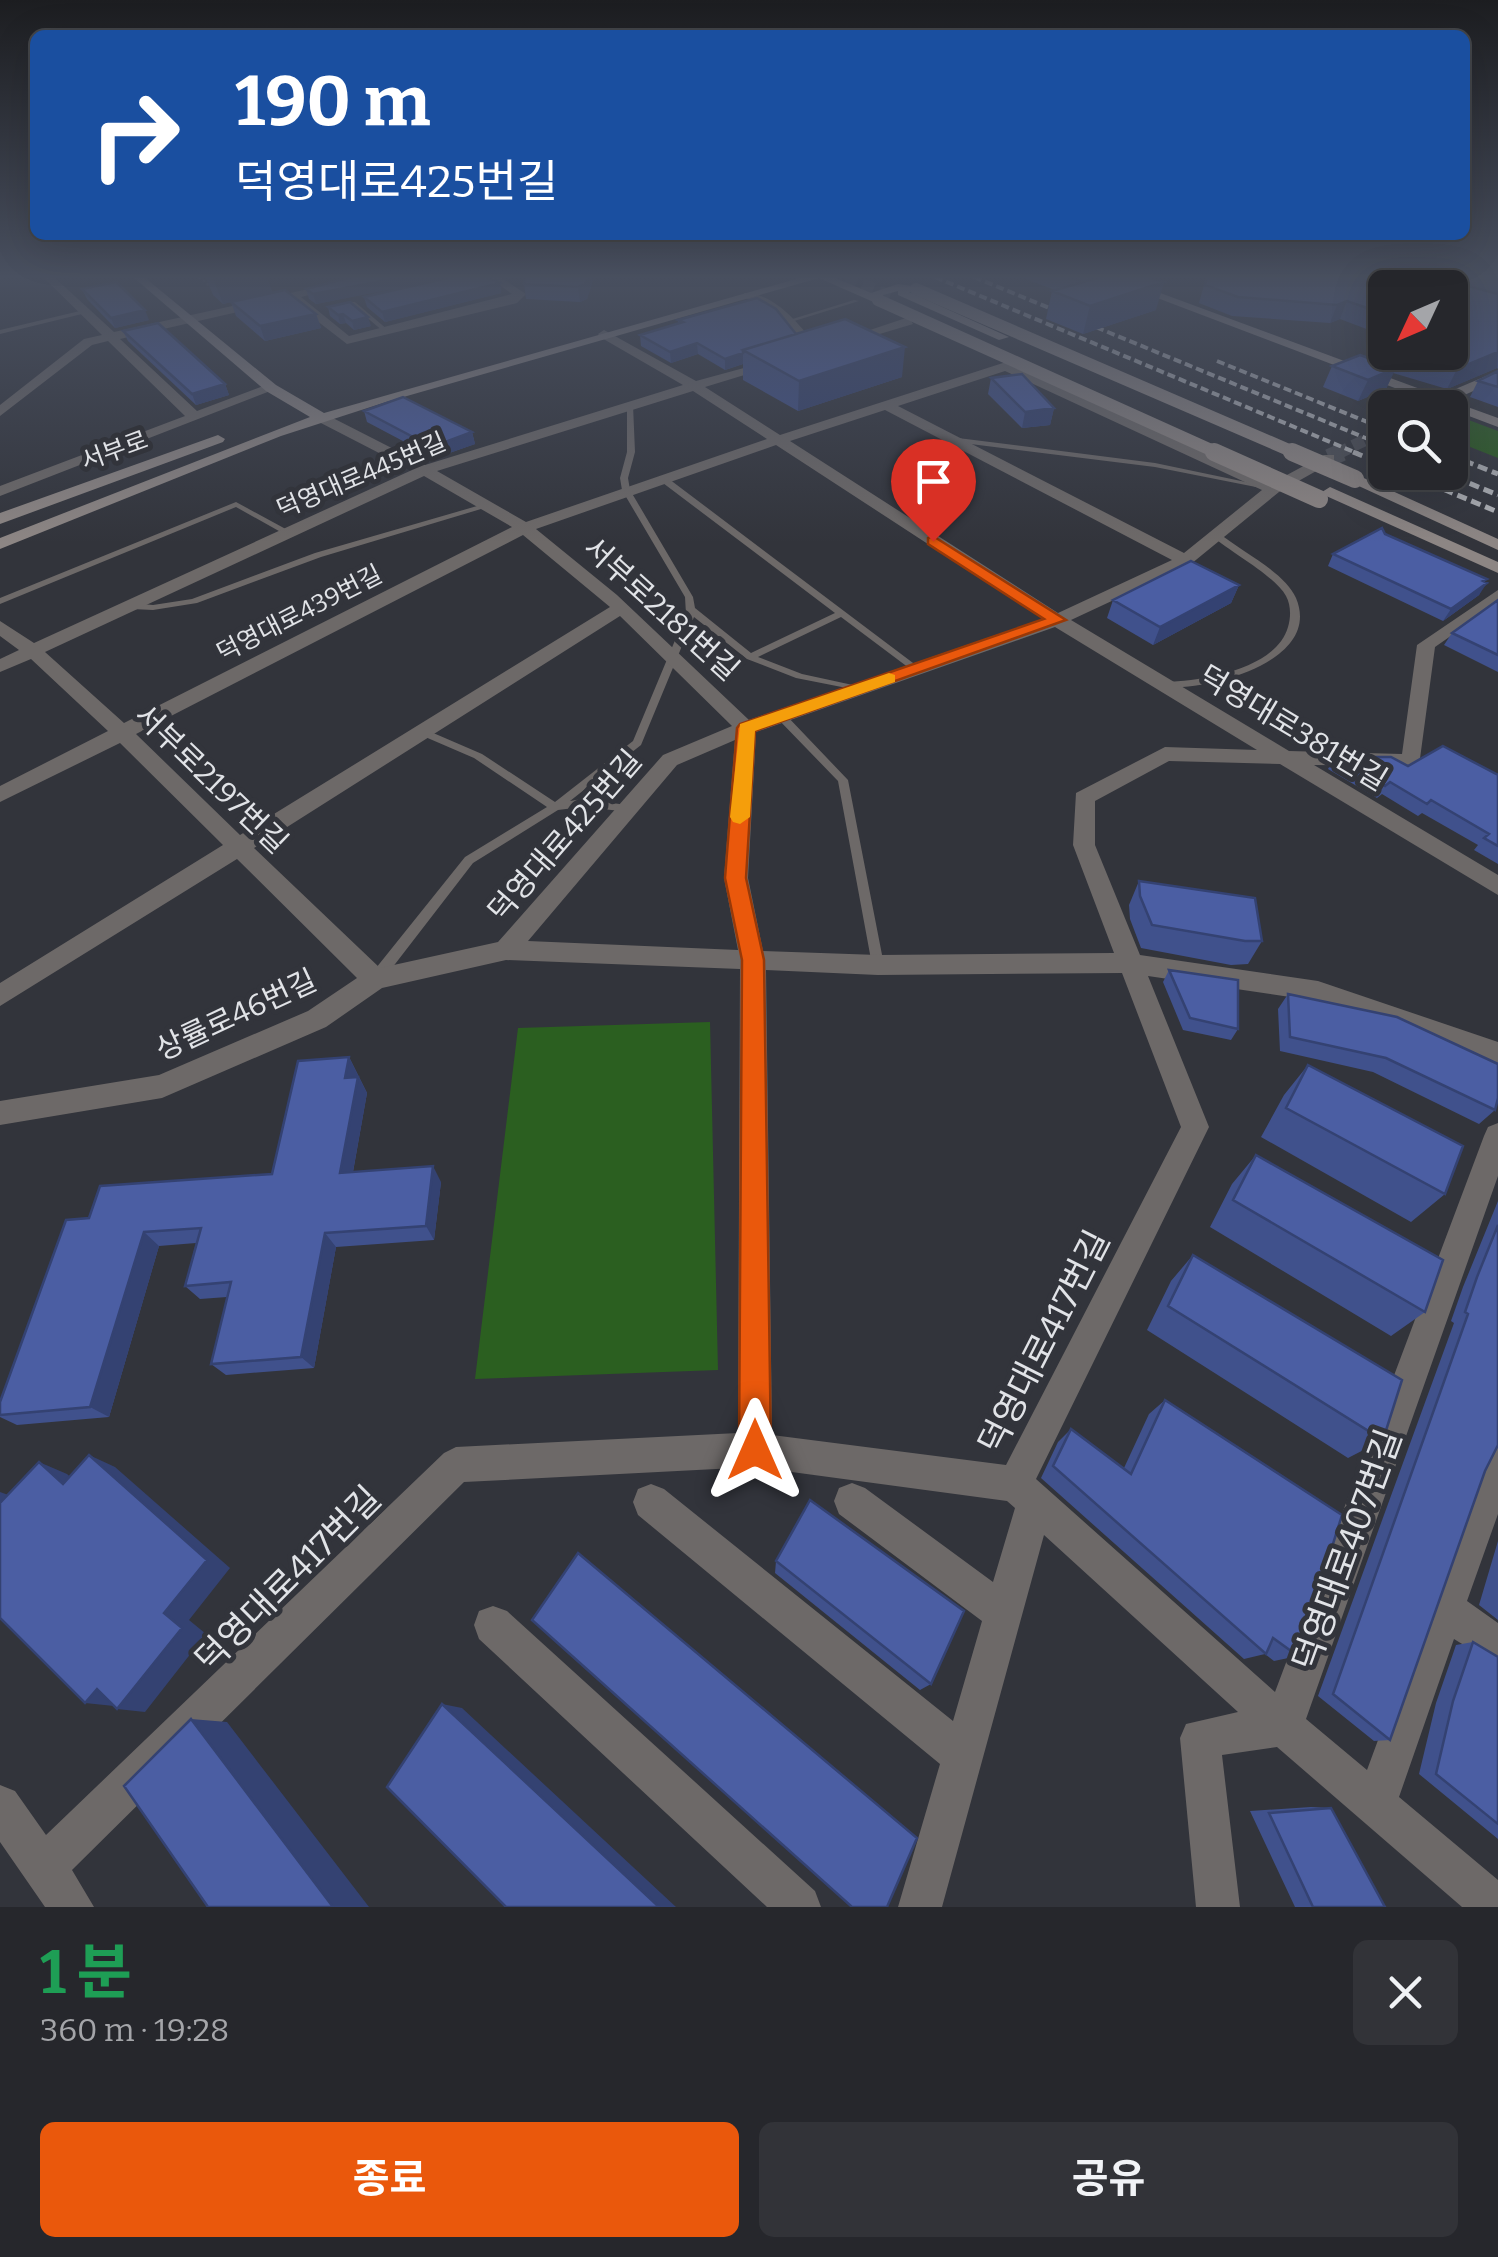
<!DOCTYPE html>
<html lang="ko">
<meta charset="utf-8">
<style>
:root{--surface:#26272c;--page:#323338;--text:#f1f3f6;--muted:#a4a5a9;--line:#424448;--accent:#ea580c}
body{margin:0;font-family:Bitter,"Noto Sans KR",serif;background:var(--page);color:var(--text);height:100vh;display:flex;flex-direction:column;font-size:38px;white-space:nowrap}
*{box-sizing:border-box;margin:0}
p{font-size:32px;color:var(--muted)}
.icon{flex:none;width:55px;height:55px;fill:none;stroke:currentColor;stroke-width:2;stroke-linecap:round;stroke-linejoin:round}
.map{position:relative;height:1907px;overflow:hidden}
.sheet{display:flex;flex-direction:column;background:var(--surface);flex:1}
.sheet>*{flex:none}
.hud{position:absolute;left:30px;top:30px;width:1440px;height:210px;border-radius:15px;box-shadow:0 10px 40px #0002,0 0 0 2px var(--line);background:#1a4fa0;color:#fff;overflow:hidden}
.needle{width:65px;rotate:226deg}
.fabs{position:absolute;left:1368px;top:270px;display:grid;gap:20px}
.fabs a{display:grid;place-items:center;width:100px;height:100px;border-radius:15px;background:var(--surface);box-shadow:0 10px 40px #0002,0 0 0 2px var(--line);font-size:50px}
.pin{position:absolute;display:grid;place-items:center;width:85px;height:85px;color:#fff;margin:-102px -42px;border-radius:50% 50% 50% 0;rotate:-45deg;box-shadow:0 0 10px #0007}
.pin .icon{rotate:45deg}
.me{position:absolute;width:110px;margin:-55px;rotate:0deg;stroke-linejoin:round;filter:drop-shadow(0 0 8px #0008)}
.turn{display:flex;align-items:center;gap:35px;height:210px;padding:0 40px;font-size:45px}
.turn .icon{width:130px;height:130px;stroke-width:2.5}
.turn b{display:block;font-size:70px;line-height:85px}
.round{display:grid;place-items:center;flex:none;width:105px;height:105px;border-radius:15px;background:var(--page)}
.headline{display:flex;align-items:center;justify-content:space-between;height:170px;padding:0 40px}
h1{font-size:60px;font-weight:700;line-height:75px;color:#1e9e55}
.button{display:flex;gap:20px;margin-top:auto;padding:20px 40px}
.button a{flex:1;height:115px;border-radius:15px;background:var(--accent);color:#fff;font-size:40px;font-weight:700;line-height:115px;text-align:center}
.button a+a{background:var(--page);color:var(--text)}
.map>svg:first-child{display:block}
.green{fill:#2b5f20}
.lines{fill:none;stroke-linecap:round;stroke-linejoin:round}
.street-tunnel-far1{stroke:#4c4e55;stroke-width:12;stroke-dasharray:12 6;stroke-linecap:butt}
.street-tunnel{stroke:#4c4e55;stroke-width:18;stroke-dasharray:18 9;stroke-linecap:butt}
.secondary-tunnel{stroke:#4c4e55;stroke-width:12;stroke-dasharray:12 6;stroke-linecap:butt}
.path{stroke:#6d6f75;stroke-width:2.5;stroke-dasharray:2.5 2.5;stroke-linecap:butt}
.lane{fill:#6d6968;fill-rule:evenodd}
.street{fill:#6d6968;fill-rule:evenodd}
.secondary{fill:#8d8684;fill-rule:evenodd}
.rail-far1{stroke:#b2b4b8;stroke-width:4;stroke-dasharray:8 4;stroke-linecap:butt}
.rail{stroke:#b2b4b8;stroke-width:5;stroke-dasharray:10 5;stroke-linecap:butt}
.secondary-bridge-far1{stroke:#8d8684;stroke-width:12}
.secondary-bridge{stroke:#8d8684;stroke-width:18}
.wall{fill:#40518c}
.shaded-wall{fill:#344272}
.building{fill:#4b5ea3;stroke:#344272;stroke-width:2.5}
.route{fill:#ea580c;stroke:#983908;stroke-width:2.5}
.slow{fill:#f59e0b}
.labels{text-anchor:middle;stroke-width:10;stroke-linejoin:round;paint-order:stroke}
.far-street-label{font-size:25px;fill:#e1e3e7;stroke:#32343b}
.street-label{font-size:30px;fill:#e1e3e7;stroke:#32343b}
.near-street-label{font-size:35px;fill:#e1e3e7;stroke:#32343b}
</style>
<div class="map">
<svg width="1498" height="1907" viewBox="0 0 1498 1907">
<rect width="100%" height="100%" fill="#32343b"/>
<path class="green" d="M1450,413l48,18v27l-48,-19z
M710,1022l8,348 -243,9 43,-351z"/>
<g class="lines">
<path class="street-tunnel-far1" d="M1337,454l48,-24"/>
<path class="street-tunnel" d="M1329,458l13,-6"/>
<path class="secondary-tunnel" d="M846,277l44,19"/>
<path class="path" d="M199,277l13,11
M0,278l7,-1"/>
<path class="lane" d="M854,300l5,1 -68,21 -5,-1z
M351,302h4l33,28v2h-4l-33,-28z
M84,310l2,3 -86,21v-4z
M630,403l3,2 2,47 -7,26 2,12 63,107 2,11 56,45 84,-40 -176,-133v-4h6l256,193 -5,3 -3,-1 -72,-54 -83,40 44,17 60,13v4l-66,-13 -49,-19 -53,-42 -53,128 -71,56 12,-2 45,6 4,1 2,3 -2,3 -49,-5 -24,3 -85,53 -91,118h-10l-1,-4 1,-4 93,-116 82,-50 -73,-49 -58,-25v-4h8l58,25 73,48 78,-61 53,-127 -1,-17 -63,-107 -2,-12 7,-26v-47z
M950,437l205,26 110,23 -4,2 -106,-21 -208,-26 -1,-2z
M236,502l57,31 -7,2 -50,-28 -236,97v-6z
M484,504l7,2 -170,51 -124,46 -44,7 -21,-1 -5,-3 5,-3 21,2 39,-6 123,-46z
M1213,533h6c21,18 66,39 77,65 27,64 -90,93 -133,89l-2,-2 5,-3c37,-1 110,-13 122,-55 3,-10 3,-22 -2,-31 -11,-20 -54,-43 -73,-59z
M781,713l4,1 63,66 36,185 -2,3h-8l-2,-3 -34,-184 -61,-63v-4z"/>
<path class="street" d="M43,277h11l60,55 249,-55h19l-81,20 48,39 163,-42 -24,-17h12l26,17 -9,9 -170,41 -57,-44 -170,39 77,72 69,-26 12,3 -278,108v-10l185,-70 -77,-75 -16,4 -92,71v-11l84,-66 18,-4z
M744,293c32,0 55,32 74,54v6h-10l-30,-37 -34,-19z
M909,317l4,7 -70,21 -6,-4z
M604,330l92,51 84,-23v6l-75,23 75,48 226,-73 266,121 52,-28h10v6l-55,31 -88,72 -120,56 218,131 113,3 15,-109 81,-55v13l-63,44 -16,119 -105,-1 184,110v20l-218,-131 -111,-3 -74,40v44l45,110 178,26 180,61v22l-181,-63 -169,-25 61,151 -173,352 239,213 209,-556 4,-9 10,-4v53l-192,543 61,51 113,-306 6,-12 12,-6v68l-31,87 31,22v43l-44,-27 -55,158 99,83v27h-36l-185,-160 -55,8 18,152h-44l-16,-169 6,-14 52,-12 -194,-177 -102,372h-44l42,-143 -302,-249 -5,-13 5,-13 13,-5 13,5 289,232 29,-100 -143,-107 -5,-13 5,-13 13,-5 13,5 128,94 22,-74 -8,-7 -252,-34 -291,15 -392,388 22,37h-49l-45,-65v-57l15,6 31,44 398,-382 12,-6 282,-14 2,-464 -234,-9 -124,28 -56,39 -164,71 -162,27v-24l159,-26 149,-64 49,-33 -120,-119 -237,147v-23l223,-138 -103,-102 -120,59v-16l108,-55 -77,-72 -31,13v-13l19,-9 -19,-14v-15l34,22 378,-173 -95,-49v-6h10l98,50 258,-80 -83,-48 -2,-3zM1005,371l257,119 -78,63 -286,-147zM693,391l74,48 -241,83 -89,-51zM885,410l287,150 -114,53 -268,-172zM776,445l267,174 -294,101 -132,-125 -81,-66zM424,476l88,51 -388,196 -79,-71zM523,535l87,72 -370,228 -104,-101zM620,616l112,110 -69,29 -165,187 -118,26 -126,-120zM1055,627l202,123 -92,-3 -89,46 -3,52 41,108 -236,2 -115,-4 -15,-73 8,-146zM735,740l-11,138 14,72 -210,-9 149,-176zM766,970l112,5 244,-2 59,154 -175,338 -234,-30z
M1439,397l7,4 -8,7h-17z
M493,1606l14,5 308,280 6,16h-54l-288,-268 -5,-14 5,-14z"/>
<path class="secondary" d="M133,277h11l132,108 48,28 479,-136h30l38,16 27,-9 22,3v4l-11,1 100,45 -10,3 -101,-45v-4l-15,4 1,5 -6,4 -59,-26 -433,124 -105,34 -281,113v-11l310,-121 -44,-26z
M1102,277h15l322,119 59,-25v9l-47,21 47,17v9z
M218,435l7,4 -2,3 -223,82v-11z
M1355,474l143,65v11l-148,-68 -3,-3z
M1330,487l168,75v11l-174,-78 -2,-3z"/>
<path class="rail-far1" d="M935,277l424,177
M974,277l411,169
M1217,361l168,68"/>
<path class="rail" d="M1353,452l32,13
M1450,455l48,19
M1402,472l96,40
M1442,472l56,23"/>
<path class="secondary-bridge-far1" d="M916,289l382,165
M878,300l342,154"/>
<path class="secondary-bridge" d="M1214,452l105,47
M1292,452l63,27"/>
</g>
<path class="wall" d="M206,277h61l5,15 44,22 5,14 -56,13 -29,-25 -5,-14 -8,2 -10,-9z
M352,277h135l13,6 1,10 -116,29 -18,-15 -3,-10 71,-17 -119,24 -7,-5 -3,-10z
M594,277l-7,22 -7,3 -54,-3 -2,-15z
M1020,277h134l-4,1 6,32 -73,24 -37,-15 6,-28 3,-1z
M1201,277h297v92l-1,-1 -50,21 -54,-16 -7,16 -28,12 -35,-14 9,-21 43,-6 5,-12 5,-2v6h65l-65,-64v48l-45,-17 -10,4 -98,-7 -33,-13 7,-25z
M82,289l67,31 -34,8 -28,-29z
M328,307l43,19 -17,4 -8,-7 -6,1 -10,-8z
M678,320l118,14 106,43 -104,34 -55,-31v-16l-18,6 -27,-16 -27,9 -30,-17 -1,-11 38,-11z
M123,331l102,53 4,11 -33,10 -68,-64z
M1498,371v36l-28,-10 8,-16z
M991,378l63,30 -4,17 -28,3 -34,-34z
M364,411l108,21 3,12 -40,14 -68,-36z
M1385,534l100,48 -6,13 -36,26 -115,-55 5,-12z
M1239,585l-8,18 -78,42 -46,-27 6,-18z
M1498,600v72l-54,-27 8,-12z
M1335,757l73,9 90,9v89l-24,-14 4,-5 -56,-32 -4,3 -36,-22 -5,4 -49,-29z
M1139,881l123,60 -14,23 -17,1 -90,-17 -11,-29 -1,-14z
M1169,970l69,59 -7,11 -48,-10 -20,-48z
M1288,994l207,116 -16,14 -106,-52 -93,-21 -2,-42z
M349,1057l18,36 -14,79 88,10 -7,58 -98,7 -22,121 -88,7 -15,-11 16,-67 -27,2 -15,-13 11,-43 -37,3 -50,171 -92,8 -17,-8v-15l89,-184 183,-44z
M1308,1065l137,129 -34,28 -150,-85 23,-42z
M1256,1155l169,157 -34,24 -181,-109 22,-43z
M1498,1201v244l-13,26 -95,269 -16,1 -56,-45 136,-373 -3,-2 12,-34z
M1193,1255l190,185 -35,18 -201,-128 24,-49z
M1165,1400l133,256 -24,5 -9,-7 -21,5 -203,-181 17,-36 13,-13 53,39 25,-54z
M1498,1541v79l-19,-15z
M776,1561l155,123 -11,6 -145,-117z
M1473,1642l25,15v182l-79,-65 17,-71 20,-58z
M1311,1807l20,1 54,99h-90l-45,-96z"/>
<path class="shaded-wall" d="M219,277h48l5,16 -49,11 -10,-26z
M403,277h52l-139,27 -3,-10z
M588,277h6l-7,22 -7,3 -2,-15z
M1164,282l-8,28 -73,24 7,-28z
M500,283l1,10 -116,29 -3,-10z
M1347,301l-7,18 -10,4 7,-18z
M145,310l4,10 -34,8 -4,-10z
M316,314l5,14 -56,13 -5,-15z
M343,314l3,9 -6,1 -2,-9z
M368,317l3,9 -17,4 -2,-9z
M697,343l1,11 -27,9 -1,-11z
M905,347l-3,30 -104,34 1,-30z
M1498,352l-1,16 -50,21 10,-20z
M743,353v11l-18,6v-11z
M1396,368l-10,21 -28,12 10,-21z
M225,384l4,11 -33,10 -4,-11z
M1054,408l-4,17 -28,3 3,-16z
M472,432l3,12 -40,14 -3,-11z
M1487,579l-5,7 5,-3 -8,12 -36,26 8,-12z
M1239,585l-8,18 -78,42 7,-18z
M349,1057l18,36 -17,95 -10,-15 5,-95z
M433,1166l8,16 -7,58 -8,-14z
M144,1232l15,14 -50,171 -19,-10z
M325,1233l11,14 -22,121 -13,-11z
M89,1455l26,12 115,101 -41,52 17,14 -61,78 -28,-3 47,-96z
M39,1462l28,12 23,21 -27,-11z
M0,1492l11,4 -11,7z
M97,1689l17,17 -29,-3z
M442,1704l20,4 214,199h-17z
M191,1719l36,3 142,185h-36z"/>
<path class="building" d="M352,277h51l-90,17 -7,-5z
M452,277h35l13,6 -118,29 -18,-15z
M525,277h63l-3,7 -7,3 -54,-3z
M1069,277h32l-18,5z
M1101,277h46l17,5 -74,24 -38,-15z
M1207,277h250v6l41,11v58l-41,17 -61,-17h54v-64h-65v26l-38,-13 -10,4 -99,-8 -33,-12z
M116,282l29,28 -34,8 -29,-29z
M285,290l31,24 -56,12 -29,-24z
M757,298l19,11 20,25 -53,16v3l-18,6 -28,-16 -27,9 -30,-17 43,-13 -5,-2z
M350,302l18,15 -16,4 -9,-7 -5,1 -10,-8z
M845,319l60,28 -106,34 -56,-31z
M158,323l67,61 -33,10 -69,-63z
M1360,355l36,13 -28,12 -36,-14z
M1498,371v16l-20,-6z
M1022,374l32,34 -29,4 -34,-34z
M403,397l69,35 -40,15 -68,-36z
M1382,528l3,6 102,45 -4,2 4,2 -36,26 -118,-55z
M1191,561l48,24 -79,42 -47,-27z
M1498,600v55l-46,-22z
M1443,746l55,29v71l-14,-8 5,-4 -58,-34 -4,4 -37,-22 -5,4 -50,-29h56l17,9z
M1139,881l116,17 7,43h-17l-93,-16 -12,-29z
M1169,970l69,10v49l-48,-11z
M1288,994l109,23 101,47v34l-3,12 -109,-52 -96,-21z
M349,1057l-4,21 13,-1 -18,96 93,-7 -7,60 -101,7 -24,124 -90,7 20,-82 -46,4 16,-58 -57,4 -54,175 -90,8v-13l66,-182 23,-2 11,-32 172,-12 26,-113z
M1308,1065l155,81 -18,48 -159,-86z
M1256,1155l187,105 -18,52 -192,-112z
M1498,1225v220l-13,26 -95,269 -57,-46 135,-380 -3,-2 12,-35z
M1193,1255l209,125 -19,60 -215,-134z
M1165,1400l177,115 -44,141 -25,-18 -7,16 -213,-188 18,-37 60,45z
M89,1455l118,105 -43,53 18,15 -65,81 -20,-20 -12,14 -85,-85v-115l39,-41 24,22z
M810,1500l154,111 -33,73 -155,-123z
M578,1553l339,285 -30,69h-35l-320,-287z
M1473,1642l25,15v167l-62,-50 17,-73z
M442,1704l217,203h-153l-119,-120z
M191,1719l142,188h-125l-84,-121z
M1331,1808l54,99h-72l-44,-94z"/>
<linearGradient id="sky" x2="0" y2="1"><stop stop-color="#1c1d20"/><stop offset="0.51" stop-color="#495060"/><stop offset="1" stop-color="#495060" stop-opacity="0"/></linearGradient>
<rect width="1498" height="543" fill="url(#sky)"/>
<path class="route" d="M933,536l133,84 -311,111 -9,147 18,82 7,490 -5,11 -11,5 -12,-5 -4,-11 3,-490 -17,-82 12,-150 3,-4 304,-105 -116,-75v-6z"/>
<path class="slow" d="M889,673l6,2v7l-140,49 -5,86 -10,7 -7,-2 -3,-5 10,-93z"/>
<g class="labels">
<g class="far-street-label">
<text transform="translate(114 450) rotate(-20)" y="9">서부로</text>
<text transform="translate(361 475) rotate(-23)" y="9">덕영대로445번길</text>
<text transform="translate(299 613) rotate(-27)" y="9">덕영대로439번길</text>
</g>
<g class="street-label">
<text transform="translate(661 609) rotate(42)" y="10">서부로2181번길</text>
<text transform="translate(1293 728) rotate(31)" y="10">덕영대로381번길</text>
<text transform="translate(211 779) rotate(44)" y="10">서부로2197번길</text>
<text transform="translate(565 836) rotate(-49)" y="10">덕영대로425번길</text>
<text transform="translate(236 1015) rotate(-25)" y="10">상률로46번길</text>
</g>
<g class="near-street-label">
<text transform="translate(1044 1342) rotate(-63)" y="12">덕영대로417번길</text>
<text transform="translate(1347 1550) rotate(-70)" y="12">덕영대로407번길</text>
<text transform="translate(288 1579) rotate(-45)" y="12">덕영대로417번길</text>
</g>
</g>
</svg>
<div class="fabs">
<a><svg class="needle" viewBox="-14 -14 28 28"><path d="M0-13l5 13h-10z" fill="#e53935"/><path d="M0 13l5-13h-10z" fill="#a4a5a9"/></svg></a>
<a><svg class="icon" aria-label="search" viewBox="0 0 24 24"><circle cx="10" cy="10" r="6"/><path d="M15 15l6 6"/></svg></a>
</div>
<div class="pin" style="left:933px;top:541px;background:#d93025"><svg class="icon" aria-label="arrive" viewBox="0 0 24 24"><path d="M6 21V4h12l-3 4 3 4H6"/></svg></div>
<svg class="me" style="left:755px;top:1450px" viewBox="-20 -20 40 40"><path d="M0-17L14 15 0 8-14 15z" fill="#ea580c" stroke="#fff" stroke-width="4"/></svg>
<div class="hud">
<div class="turn"><svg class="icon" aria-label="right" viewBox="0 0 24 24"><path d="M7 20v-9h11M14 6l5 5-5 5"/></svg><div><b>190 m</b>덕영대로425번길</div></div>
</div>
</div>
<section class="sheet">
<div class="headline"><div><h1>1 분</h1><p>360 m · 19:28</p></div><a class="round"><svg class="icon" aria-label="close" viewBox="0 0 24 24"><path d="M6 6l12 12M18 6L6 18"/></svg></a></div>
<div class="button"><a>종료</a><a>공유</a></div>
</section>
